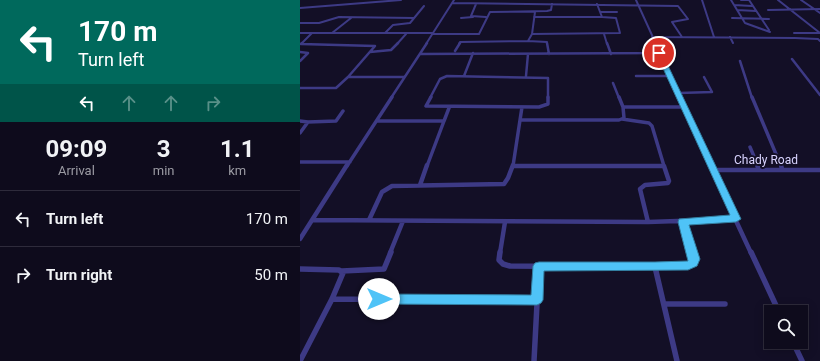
<!DOCTYPE html>
<style>
:root{--surface:#0e0b1c;--page:#171425;--text:#f1f3f6;--muted:#9b9ba3;--line:#2e2b3b}
body{margin:0;font-family:Roboto,sans-serif;background:var(--page);color:var(--text);height:100vh;display:flex;flex-direction:column;font-size:15px;white-space:nowrap}
*{box-sizing:border-box;margin:0}
p{font-size:13px;color:var(--muted)}
.icon{flex:none;width:22px;height:22px;fill:none;stroke:currentColor;stroke-width:2;stroke-linecap:round;stroke-linejoin:round}
.map{position:relative;flex:1;overflow:hidden}
.panel{display:flex;flex-direction:column;background:var(--surface);width:300px}
.panel>*{flex:none}
.top-card{background:#00695c;color:#fff;overflow:hidden}
.fabs{position:absolute;left:464px;top:305px;display:grid;gap:8px}
.fabs a{display:grid;place-items:center;width:44px;height:44px;border-radius:0px;background:var(--surface);box-shadow:0 2px 10px #0003,0 0 0 1px var(--line);font-size:20px}
.pin{position:absolute;display:grid;place-items:center;width:34px;height:34px;color:#fff;margin:-17px;border:2px solid #fff;border-radius:50%;box-shadow:0 1px 4px #0007}
.me{position:absolute;width:44px;margin:-22px;rotate:90deg;stroke-linejoin:round;filter:drop-shadow(0 0 3px #0008)}
.turn{display:flex;align-items:center;gap:14px;height:84px;padding:0 12px;font-size:18px}
.turn .icon{width:52px;height:52px;stroke-width:2.5}
.turn b{display:block;font-size:28px;line-height:34px}
.lanes{display:flex;align-items:center;height:38px;padding:0 12px;background:#0003;justify-content:center;gap:20px;direction:ltr}
.lanes .off{opacity:.35}
.eta{display:flex;justify-content:space-evenly;align-items:center;height:68px;text-align:center}
.eta b{font-size:24px;font-weight:700;line-height:28px}
ul{padding:0;list-style:none}
li{display:flex;align-items:center;gap:12px;height:56px;padding:0 12px;border-top:1px solid var(--line)}
li div{flex:1}
li b{display:block;font-size:15px}
li em{font-style:normal}
main{display:flex;flex:1;min-height:0}
.map>svg:first-child{display:block}
.lines{fill:none;stroke-linecap:round;stroke-linejoin:round}
.street-far4{stroke:#3d3a85;stroke-width:2}
.street-far3{stroke:#3d3a85;stroke-width:2.5}
.street-far2{stroke:#3d3a85;stroke-width:3.5}
.street-far1{stroke:#3d3a85;stroke-width:4.5}
.street{stroke:#3d3a85;stroke-width:5.5}
.route{fill:#4fc3f7;stroke:#337fa1}
.labels{text-anchor:middle;stroke-width:4;stroke-linejoin:round;paint-order:stroke}
.street-label{font-size:12px;fill:#d9d4ff;stroke:#130f26}
</style>
<main>
<section class="panel">
<div class="top-card">
<div class="turn"><svg class="icon" aria-label="left" viewBox="0 0 24 24"><path d="M17 20v-9H6M10 6l-5 5 5 5"/></svg><div><b>170 m</b>Turn left</div></div>
<div class="lanes"><svg class="icon" aria-label="left" viewBox="0 0 24 24"><path d="M17 20v-9H6M10 6l-5 5 5 5"/></svg><svg class="icon off" aria-label="ahead" viewBox="0 0 24 24"><path d="M12 20V5M6 11l6-6 6 6"/></svg><svg class="icon off" aria-label="ahead" viewBox="0 0 24 24"><path d="M12 20V5M6 11l6-6 6 6"/></svg><svg class="icon off" aria-label="right" viewBox="0 0 24 24"><path d="M7 20v-9h11M14 6l5 5-5 5"/></svg></div>
</div>
<div class="eta">
<div><b>09:09</b><p>Arrival</p></div>
<div><b>3</b><p>min</p></div>
<div><b>1.1</b><p>km</p></div>
</div>
<ul>
<li><svg class="icon" aria-label="left" viewBox="0 0 24 24"><path d="M17 20v-9H6M10 6l-5 5 5 5"/></svg><div><b>Turn left</b></div><em>170 m</em></li>
<li><svg class="icon" aria-label="right" viewBox="0 0 24 24"><path d="M7 20v-9h11M14 6l5 5-5 5"/></svg><div><b>Turn right</b></div><em>50 m</em></li>
</ul>
</section>
<div class="map">
<svg width="520" height="361" viewBox="0 0 520 361">
<rect width="100%" height="100%" fill="#130f26"/>
<g class="lines">
<path class="street-far4" d="M336,0l20,44
M402,0l12,37
M431,0l14,23 25,9
M441,0h8
M449,0l20,30
M478,0l42,33
M501,0l19,13
M152,3l226,3 10,13 -16,3 10,15
M176,4l-5,12 15,1
M434,5l18,1
M0,8l101,-8
M437,10l19,1
M468,10l52,-1
M300,12h17
M234,17h68l-5,-13
M161,18l12,-1
M432,18l37,1
M0,23h19l20,-6 75,1
M0,33h132
M32,33l19,-15
M85,33l8,-8 17,-2 14,-17
M494,33h26
M132,34h47l11,-22 57,-1 4,-1 1,-6
M232,34l88,-1 -4,-15 -14,-1
M304,34l3,10
M352,37l143,1 23,1 2,2
M430,37l3,6
M228,41l19,1v2
M1,44l11,-11
M97,44l9,-10
M126,44l28,-44
M159,44l1,-2 68,-1 4,-7 3,-22"/>
<path class="street-far3" d="M2,43l-1,1 74,2 -27,31h56
M247,43l2,11
M307,43l4,11
M356,43l24,55
M155,51l5,-8
M0,52l8,1 -8,8
M70,52l21,-2 7,-7
M120,54l239,-1
M492,59l28,36
M440,61l12,37
M164,76l9,-23
M226,76l2,-22
M336,76h34
M313,83l6,15
M0,88h36l12,-11
M379,93l33,-1 -8,-15
M91,98l36,-55
M130,98l10,-19 7,-3 101,2v20"/>
<path class="street-far2" d="M131,97l-5,9 113,1 9,-3v-7
M319,97l4,10h60
M380,97l3,10 28,59
M452,97l29,69
M322,119l27,4 3,3 12,40
M220,120h99l5,-2 -1,-11
M0,121l8,1 -8,11
M77,121h67l5,-13
M8,122l28,-1 7,-10
M450,147l8,19
M0,162h50
M47,166l45,-69
M127,166l17,-45
M213,166h151
M213,166l9,-59"/>
<path class="street-far1" d="M410,165l41,88
M457,165l2,5
M481,165l1,4
M213,166h151l5,15 -1,2 -23,2 -5,4 8,33
M413,170h107
M120,185l7,-20
M13,220l335,2 88,-3
M69,220l13,-28 10,-6 112,-2 4,-6 5,-13
M383,222l9,31
M0,239l47,-74
M90,253l13,-32
M200,253l5,-31"/>
<path class="street" d="M200,252l-1,8 4,4 7,2 145,1 33,-1 5,-3 1,-4 -2,-7
M451,252l28,60
M355,267l22,94
M0,269l39,1 4,3 -11,26 -32,62
M42,271l42,-2 7,-17
M32,299l205,1
M364,304h61
M493,342l9,19
M234,361l5,-95"/>
</g>
<path class="route" d="M359,51l3,2 79,166 -5,3 -47,3 11,34 -3,7 -9,4 -144,1 -1,29 -2,3 -4,2 -158,-1 -4,-1 -2,-4 2,-3 4,-2 152,1 2,-29 2,-3 4,-1h116l33,-1 -10,-39 1,-3 51,-4 -74,-162z"/>
<g class="labels">
<g class="street-label">
<text x="466" y="164">Chady Road</text>
</g>
</g>
</svg>
<div class="fabs">
<a><svg class="icon" aria-label="search" viewBox="0 0 24 24"><circle cx="10" cy="10" r="6"/><path d="M15 15l6 6"/></svg></a>
</div>
<div class="pin" style="left:359px;top:53px;background:#d93025"><svg class="icon" aria-label="arrive" viewBox="0 0 24 24"><path d="M6 21V4h12l-3 4 3 4H6"/></svg></div>
<svg class="me" style="left:79px;top:299px" viewBox="-20 -20 40 40"><circle r="19" fill="#fff"/><path d="M0-13L10 11 0 6-10 11z" fill="#4fc3f7"/></svg>
</div>
</main>
